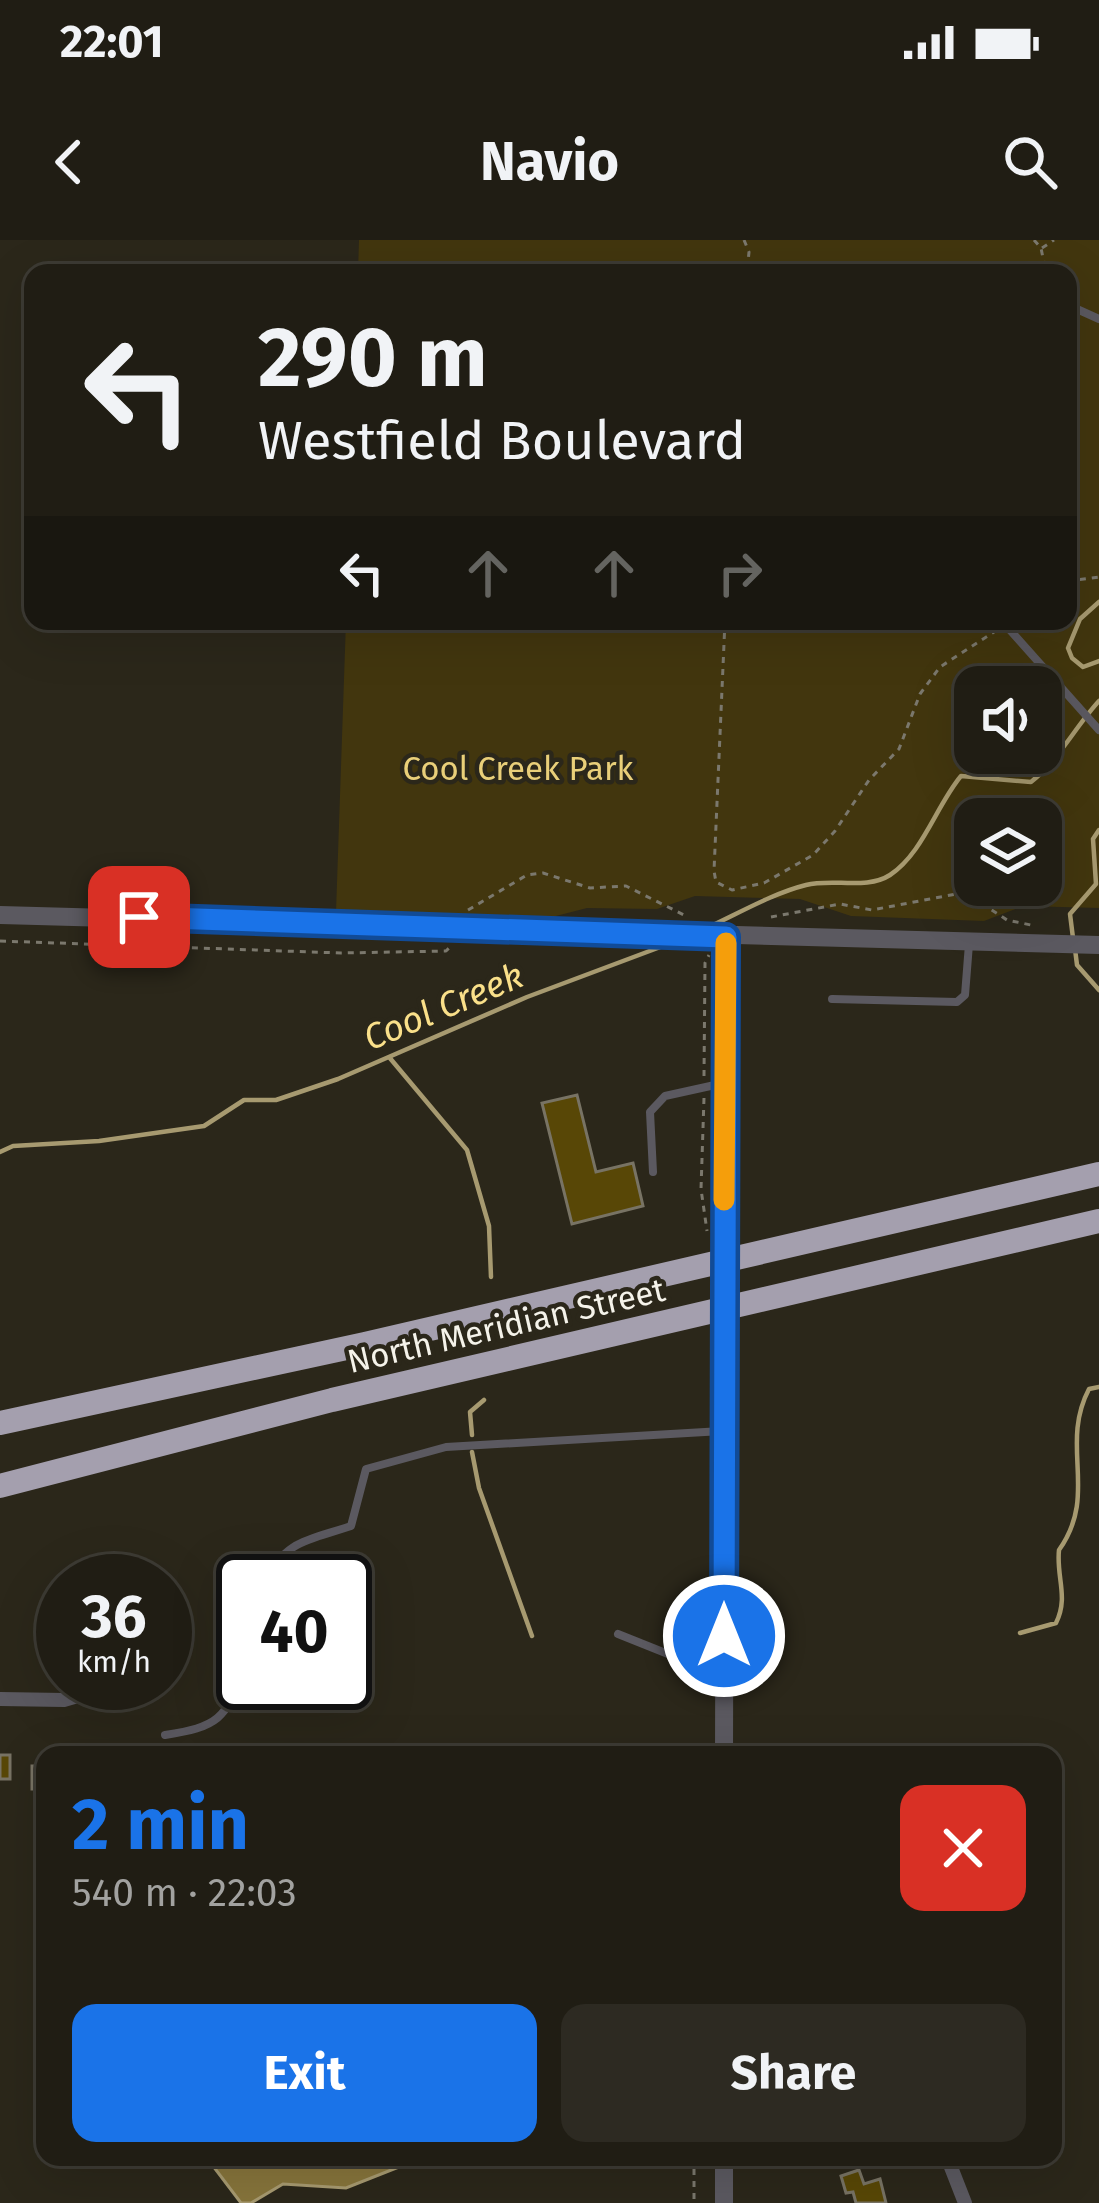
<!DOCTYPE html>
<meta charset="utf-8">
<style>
:root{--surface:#201d14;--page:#2d2a22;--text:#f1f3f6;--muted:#a2a2a0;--line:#3d3b34;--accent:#1a73e8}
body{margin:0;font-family:"Fira Sans",sans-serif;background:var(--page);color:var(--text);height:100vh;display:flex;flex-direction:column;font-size:45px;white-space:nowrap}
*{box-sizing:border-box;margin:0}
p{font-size:39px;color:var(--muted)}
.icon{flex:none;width:66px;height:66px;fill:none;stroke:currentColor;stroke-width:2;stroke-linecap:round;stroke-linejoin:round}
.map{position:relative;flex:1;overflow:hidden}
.sheet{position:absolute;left:36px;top:1506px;width:1026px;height:420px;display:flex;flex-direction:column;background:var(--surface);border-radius:24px;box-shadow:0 12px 48px #0002,0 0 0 3px var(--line)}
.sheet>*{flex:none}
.guide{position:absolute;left:24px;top:24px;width:1053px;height:366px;border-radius:24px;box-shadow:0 12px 48px #0002,0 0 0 3px var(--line);background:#201d14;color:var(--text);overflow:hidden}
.buttons{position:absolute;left:954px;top:426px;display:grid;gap:24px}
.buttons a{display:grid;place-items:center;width:108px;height:108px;border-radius:24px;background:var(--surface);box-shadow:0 12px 48px #0002,0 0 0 3px var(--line);font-size:60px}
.speed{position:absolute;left:36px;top:1314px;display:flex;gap:24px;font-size:60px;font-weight:700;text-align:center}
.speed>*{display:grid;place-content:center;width:156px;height:156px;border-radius:50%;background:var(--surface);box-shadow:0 12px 48px #0002,0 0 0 3px var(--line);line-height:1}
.speed small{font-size:30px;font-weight:400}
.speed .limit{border:6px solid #111;border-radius:18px;background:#fff;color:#111}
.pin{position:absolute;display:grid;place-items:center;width:102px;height:102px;color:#fff;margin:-51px;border-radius:24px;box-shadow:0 6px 18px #0006}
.me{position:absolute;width:132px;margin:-66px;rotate:0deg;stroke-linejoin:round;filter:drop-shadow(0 0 9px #0008)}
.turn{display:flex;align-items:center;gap:42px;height:252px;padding:0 36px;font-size:54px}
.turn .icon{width:156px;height:156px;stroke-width:2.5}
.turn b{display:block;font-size:84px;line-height:102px}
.lanes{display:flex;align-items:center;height:114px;padding:0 36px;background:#0003;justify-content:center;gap:60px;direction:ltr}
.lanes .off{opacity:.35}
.round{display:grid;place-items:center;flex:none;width:126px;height:126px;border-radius:24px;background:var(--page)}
.head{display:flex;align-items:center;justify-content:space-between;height:204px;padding:0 36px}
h1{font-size:72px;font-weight:700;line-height:90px;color:var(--accent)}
.action{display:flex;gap:24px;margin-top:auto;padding:24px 36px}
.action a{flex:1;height:138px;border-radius:24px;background:var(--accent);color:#fff;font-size:48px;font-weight:700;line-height:138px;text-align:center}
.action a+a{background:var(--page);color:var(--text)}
.status{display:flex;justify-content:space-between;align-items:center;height:84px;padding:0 60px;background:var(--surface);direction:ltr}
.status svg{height:33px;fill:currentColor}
header{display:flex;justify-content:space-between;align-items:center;height:156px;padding:0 36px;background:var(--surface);font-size:54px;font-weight:700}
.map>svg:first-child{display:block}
.green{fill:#42360e;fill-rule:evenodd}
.water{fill:#86743b;stroke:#a79a70;stroke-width:3}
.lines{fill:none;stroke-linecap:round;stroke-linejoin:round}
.stream{stroke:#a79a70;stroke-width:4.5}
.building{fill:#584706;stroke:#787364;stroke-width:3}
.path{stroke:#7b786d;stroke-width:3;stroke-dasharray:6 6;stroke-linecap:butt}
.service{stroke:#5b5960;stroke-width:8}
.minor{stroke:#5b5960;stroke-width:14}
.tertiary{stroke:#5b5960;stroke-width:18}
.motorway{stroke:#a49fae;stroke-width:24}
.route-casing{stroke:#114b97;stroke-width:30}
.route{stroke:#1a73e8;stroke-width:21}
.slow{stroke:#f59e0b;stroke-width:21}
.labels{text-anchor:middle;stroke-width:9;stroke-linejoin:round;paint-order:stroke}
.park-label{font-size:33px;fill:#e9cf79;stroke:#2b271a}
.street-label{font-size:33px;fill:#f5f3ea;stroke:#2b271a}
.water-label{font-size:36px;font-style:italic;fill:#fae08a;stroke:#2b271a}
</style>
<div class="status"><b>22:01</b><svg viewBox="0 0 49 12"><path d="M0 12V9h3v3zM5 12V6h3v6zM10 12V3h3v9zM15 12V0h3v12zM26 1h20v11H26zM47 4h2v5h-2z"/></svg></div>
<header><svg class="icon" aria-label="back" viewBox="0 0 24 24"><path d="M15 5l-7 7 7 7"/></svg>Navio<svg class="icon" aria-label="search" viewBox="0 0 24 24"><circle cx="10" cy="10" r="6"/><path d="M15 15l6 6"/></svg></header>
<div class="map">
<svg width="1099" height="1963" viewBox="0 0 1099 1963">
<rect width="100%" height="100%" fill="#2b271a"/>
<path class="green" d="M359,0h740v668l-76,-2 -39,15 -133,-5 -51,-17 -105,-3 -38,13 -70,-1 -35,9 -216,-5 10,-291h722v-348h-710zM975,447h66v66h-66zM975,579h66v66h-66z"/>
<path class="water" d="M167,1917h246l1,4 -68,27 -63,-4 -32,19h-10l-31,-41 -41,-1z"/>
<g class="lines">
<path class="stream" d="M1099,362l-19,17 -12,29 4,10 11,9 16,-6
M711,686c30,-14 63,-33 95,-41 26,-7 61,5 84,-10 33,-22 46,-69 71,-99l70,6c28,-22 44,-55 68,-81
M1073,698l-3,-24 26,-30 -3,-45 6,-9
M1075,709l2,16 22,25
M389,817l78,93 22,76 2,51
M0,912l13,-6 86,-5 105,-15 40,-26h32l62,-21 189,-82 152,-57
M472,1195l-2,-23 14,-12
M472,1212l7,36 53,148
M1020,1393l36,-10c13,-26 0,-46 3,-73 40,-56 0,-104 30,-161l10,-2"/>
</g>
<path class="building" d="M577,855l19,77 37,-9 10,43 -71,18 -30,-121z
M0,1515h10v24h-10z
M32,1526h13v23h-13z
M859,1930l5,14 16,-5 6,24h-30l-3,-11 -7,1 -5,-17z"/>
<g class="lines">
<path class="path" d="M744,0l5,12 -2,21
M1034,0l7,8 5,25
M1042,8l12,-8
M1068,341l31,-4
M725,381l-11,250 2,11 16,8 32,-7 49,-28 22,-24 34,-51 30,-31 21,-55 20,-27 57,-37
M468,670l59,-35 16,-2 47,15 36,-2 58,29
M771,677l69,-13 32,6 84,-16 17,4 34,22 24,5
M0,701l341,12 105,-2 6,-6
M704,836l1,-113 4,-8
M704,858l-3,91 6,42
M694,1917v46"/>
<path class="service" d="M1068,65l31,14
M1002,381l97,109
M832,759l125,3 8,-7 4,-51
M653,932l-3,-60 15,-16 59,-13
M268,1341c14,-41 46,-42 83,-55l15,-57 80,-22 276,-16
M618,1394l105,42
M165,1495c51,-8 63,-15 78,-68"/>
<path class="minor" d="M0,1459l64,1 51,-15
M947,1917l18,46"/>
<path class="tertiary" d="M0,675l1099,30
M724,1515l2,-818
M724,1963v-46"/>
<path class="motorway" d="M0,1183l365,-79 734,-170
M0,1246l332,-86 767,-179"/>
</g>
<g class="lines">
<g class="route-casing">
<path id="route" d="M139,677l587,20 -2,699"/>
</g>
<use href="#route" class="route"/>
<path class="slow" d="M724,960l2,-257"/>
</g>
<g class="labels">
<g class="park-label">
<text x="518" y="540">Cool Creek Park</text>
</g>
<g class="street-label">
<text transform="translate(506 1085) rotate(-13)" y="12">North Meridian Street</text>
</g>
<g class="water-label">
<text transform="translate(443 766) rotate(-23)" y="13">Cool Creek</text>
</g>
</g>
</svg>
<div class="buttons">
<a><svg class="icon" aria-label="sound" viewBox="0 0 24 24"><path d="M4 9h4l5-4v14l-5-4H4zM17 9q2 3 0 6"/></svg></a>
<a><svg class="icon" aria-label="layers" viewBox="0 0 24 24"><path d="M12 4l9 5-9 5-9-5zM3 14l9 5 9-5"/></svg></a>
</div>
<div class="speed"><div>36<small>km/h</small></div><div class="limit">40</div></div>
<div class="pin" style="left:139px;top:677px;background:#d93025"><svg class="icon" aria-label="arrive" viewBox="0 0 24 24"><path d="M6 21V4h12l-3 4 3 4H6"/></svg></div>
<svg class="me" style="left:724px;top:1396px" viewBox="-20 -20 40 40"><circle r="17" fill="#1a73e8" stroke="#fff" stroke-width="3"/><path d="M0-11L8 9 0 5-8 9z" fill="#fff"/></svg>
<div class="guide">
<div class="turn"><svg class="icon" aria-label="left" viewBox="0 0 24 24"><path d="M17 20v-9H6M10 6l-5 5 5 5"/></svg><div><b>290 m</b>Westfield Boulevard</div></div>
<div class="lanes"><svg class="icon" aria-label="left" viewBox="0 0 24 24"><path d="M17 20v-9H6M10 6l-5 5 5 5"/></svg><svg class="icon off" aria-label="ahead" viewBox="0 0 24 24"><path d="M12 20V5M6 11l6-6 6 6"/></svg><svg class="icon off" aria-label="ahead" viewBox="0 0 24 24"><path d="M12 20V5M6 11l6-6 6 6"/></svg><svg class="icon off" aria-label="right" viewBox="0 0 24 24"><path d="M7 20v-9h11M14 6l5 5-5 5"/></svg></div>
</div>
<section class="sheet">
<div class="head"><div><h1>2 min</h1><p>540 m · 22:03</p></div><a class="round" style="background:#d93025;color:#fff"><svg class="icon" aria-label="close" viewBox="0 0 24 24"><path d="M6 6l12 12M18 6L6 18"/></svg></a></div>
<div class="action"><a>Exit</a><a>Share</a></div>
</section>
</div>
